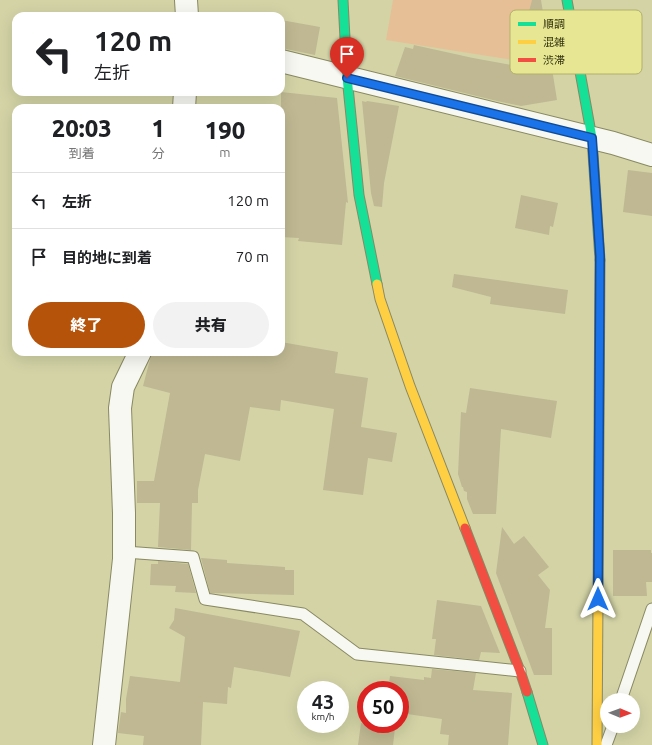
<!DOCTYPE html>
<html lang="ja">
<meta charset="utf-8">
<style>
:root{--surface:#fff;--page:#f2f2f2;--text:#202124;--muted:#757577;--line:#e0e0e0;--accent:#b45309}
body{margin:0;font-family:Ubuntu,"Noto Sans JP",sans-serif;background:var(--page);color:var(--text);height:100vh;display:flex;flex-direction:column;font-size:15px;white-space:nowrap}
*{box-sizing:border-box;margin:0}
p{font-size:13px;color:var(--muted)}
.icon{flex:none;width:22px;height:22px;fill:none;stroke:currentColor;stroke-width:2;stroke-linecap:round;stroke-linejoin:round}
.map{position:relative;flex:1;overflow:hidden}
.sheet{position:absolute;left:12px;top:104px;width:273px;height:252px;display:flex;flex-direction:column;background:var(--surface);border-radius:12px;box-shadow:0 4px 16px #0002}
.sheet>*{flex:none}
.banner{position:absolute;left:12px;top:12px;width:273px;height:84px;border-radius:12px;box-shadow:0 4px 16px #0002;background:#fff;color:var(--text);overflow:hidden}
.needle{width:26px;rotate:91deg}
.buttons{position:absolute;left:600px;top:693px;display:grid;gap:8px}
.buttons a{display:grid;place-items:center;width:40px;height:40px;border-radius:50%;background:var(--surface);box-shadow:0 4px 16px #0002;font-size:20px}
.speed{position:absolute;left:297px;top:681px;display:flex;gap:8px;font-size:20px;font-weight:700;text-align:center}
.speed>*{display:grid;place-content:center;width:52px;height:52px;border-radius:50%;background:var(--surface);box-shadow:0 4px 16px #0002;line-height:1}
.speed small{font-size:10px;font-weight:400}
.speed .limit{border:6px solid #d22;background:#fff;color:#111}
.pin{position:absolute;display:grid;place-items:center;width:34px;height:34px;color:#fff;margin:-41px -17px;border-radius:50% 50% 50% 0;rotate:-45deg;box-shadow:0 0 4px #0007}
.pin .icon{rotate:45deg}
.me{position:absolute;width:44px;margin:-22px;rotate:0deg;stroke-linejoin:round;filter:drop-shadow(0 0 3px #0008)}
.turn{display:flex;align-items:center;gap:14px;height:84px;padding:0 16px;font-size:18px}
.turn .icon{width:52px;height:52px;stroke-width:2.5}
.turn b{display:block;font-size:28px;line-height:34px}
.eta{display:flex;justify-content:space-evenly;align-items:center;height:68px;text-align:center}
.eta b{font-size:24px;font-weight:800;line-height:28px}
.button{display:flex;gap:8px;margin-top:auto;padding:8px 16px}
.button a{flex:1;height:46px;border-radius:24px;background:var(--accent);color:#fff;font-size:16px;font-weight:800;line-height:46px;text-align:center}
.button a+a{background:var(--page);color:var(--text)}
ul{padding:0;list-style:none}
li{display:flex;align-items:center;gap:12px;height:56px;padding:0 16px;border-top:1px solid var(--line)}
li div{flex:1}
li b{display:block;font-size:15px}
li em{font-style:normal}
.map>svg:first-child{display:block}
.green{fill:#e7bf96}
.building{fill:#bfb892}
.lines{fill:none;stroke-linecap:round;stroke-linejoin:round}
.lane-casing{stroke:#898962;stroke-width:13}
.street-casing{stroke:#898962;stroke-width:24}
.fast-casing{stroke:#898962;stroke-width:11}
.slow-casing{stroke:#898962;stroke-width:11}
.jam-casing{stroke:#898962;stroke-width:11}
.lane{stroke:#f8f8f2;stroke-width:11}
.street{stroke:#f8f8f2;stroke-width:22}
.fast{stroke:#16e098;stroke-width:9}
.slow{stroke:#ffcf43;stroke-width:9}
.jam{stroke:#f24e42;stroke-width:9}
.route-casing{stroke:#114b97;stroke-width:10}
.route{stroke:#1a73e8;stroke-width:7}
.key{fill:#e7e692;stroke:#b1b06b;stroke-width:1}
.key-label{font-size:11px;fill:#343310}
</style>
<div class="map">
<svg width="652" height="745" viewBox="0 0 652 745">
<rect width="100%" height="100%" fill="#d3d3a6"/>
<path class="green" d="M393,0h140l-13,61 -134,-21z"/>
<path class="building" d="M532,0h9l16,100 -36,6 -24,-5 -102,-25 10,-29 8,2 1,-4 59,13 55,10 -3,-23h2l-1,-22z
M281,20l39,7 -5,28 -34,-7z
M281,92l56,6 11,105 -2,-1 -4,43 -44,-4 1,-3 -18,-1z
M362,101l4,1 1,-1 32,5 -15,77 -2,24 -8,-1 -3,-13z
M628,170l24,3v43l-29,-4z
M521,195l37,8 -5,24 -3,-1 -1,9 -34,-7z
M454,274l114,16 -3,24 -75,-10 1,-7 -39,-10z
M281,342l57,10 -3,21 33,5 -7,49 36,6 -5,29 -24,-4 -5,37 -40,-5 11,-81 -53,-9 -1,11 -30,-4 -10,54 -35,-7 -7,36v13h-6l-1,47 -33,-3 2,-44h-23v-22h17l16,-88 -27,-7 9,-34h129z
M470,388l87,13 -6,37 -50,-9 -5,85h-23l-6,-15v-7l-3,-1 -1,-4h-1l-4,-13 3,-62 5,1z
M502,527l12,17 10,-8 25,31 -11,8 12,15 -5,38h7v47h-18l-38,-102z
M613,550h38v3h1v29h-6l1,14h-34z
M201,558l26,2v3l58,4v3h9v25l-84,-2z
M158,561l30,3 8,29 -21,-1 1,-6 -26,-1 1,-21h7z
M437,600l44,6 19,47 -19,-1 -2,8 -45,-5 2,-16h-4z
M175,608l125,23 -10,46 -56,-10 -3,21 -3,-1 -1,17 -24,-2 -2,43h-58l1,-9 -26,-3 3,-21 5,1v-14l4,-23 50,6 5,-45 -16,-9 5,-8z
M432,669l44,4 -3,17 39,3 -4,52h-60l1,-10 -9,-1 2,-15 -42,-6v-23h-12l2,-14 34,4v-3l7,1z
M361,723l34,5 -2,17h-35z"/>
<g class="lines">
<g class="lane-casing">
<path id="lane" d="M125,552l68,5 12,42 98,15 54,40 163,17
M621,700l31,-91
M606,745l7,-19"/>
</g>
<g class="street-casing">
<path id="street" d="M186,0l1,16
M281,61l332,82 39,12
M184,108l1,-16
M104,745l20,-186v-46l-4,-105 3,-21 17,-35"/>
</g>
<g class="fast-casing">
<path id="fast" d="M343,0l4,77 12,118 18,89
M567,0l25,138 8,122
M527,692l16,53"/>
</g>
<g class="slow-casing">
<path id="slow" d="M377,284l3,15 30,87 55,142
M597,745l1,-145"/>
</g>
<g class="jam-casing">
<path id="jam" d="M465,528l55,143 7,21
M598,600l2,-340"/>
</g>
<use href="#lane" class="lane"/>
<use href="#street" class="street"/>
<use href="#fast" class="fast"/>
<use href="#slow" class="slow"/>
<use href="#jam" class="jam"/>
</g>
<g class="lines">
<g class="route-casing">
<path id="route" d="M347,78l245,60 8,118 -2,343"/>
</g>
<use href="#route" class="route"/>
</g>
<rect x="510" y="10" width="132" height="64" rx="6" class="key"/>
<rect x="518" y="22" width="18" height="4" fill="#16e098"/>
<rect x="518" y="40" width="18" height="4" fill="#ffcf43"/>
<rect x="518" y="58" width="18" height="4" fill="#f24e42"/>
<g class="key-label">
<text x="543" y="28">順調</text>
<text x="543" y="46">混雑</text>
<text x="543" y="64">渋滞</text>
</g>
</svg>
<div class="buttons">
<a><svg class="needle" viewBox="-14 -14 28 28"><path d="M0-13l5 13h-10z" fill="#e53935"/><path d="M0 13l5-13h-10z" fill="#757577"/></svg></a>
</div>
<div class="speed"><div>43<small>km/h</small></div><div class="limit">50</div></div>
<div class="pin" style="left:347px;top:78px;background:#d93025"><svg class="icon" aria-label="arrive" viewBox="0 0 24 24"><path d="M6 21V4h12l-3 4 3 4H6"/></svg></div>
<svg class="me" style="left:598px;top:599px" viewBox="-20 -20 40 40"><path d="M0-17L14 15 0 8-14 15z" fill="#1a73e8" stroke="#fff" stroke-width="4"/></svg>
<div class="banner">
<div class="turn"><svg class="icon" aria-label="left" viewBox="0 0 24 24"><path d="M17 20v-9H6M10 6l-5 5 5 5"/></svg><div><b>120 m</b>左折</div></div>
</div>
<section class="sheet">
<div class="eta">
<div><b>20:03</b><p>到着</p></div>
<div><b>1</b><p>分</p></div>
<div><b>190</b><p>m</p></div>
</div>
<ul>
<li><svg class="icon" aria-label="left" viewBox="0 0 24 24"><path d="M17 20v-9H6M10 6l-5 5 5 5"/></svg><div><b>左折</b></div><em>120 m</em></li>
<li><svg class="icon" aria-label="arrive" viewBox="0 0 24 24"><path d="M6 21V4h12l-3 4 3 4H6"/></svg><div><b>目的地に到着</b></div><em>70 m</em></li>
</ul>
<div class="button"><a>終了</a><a>共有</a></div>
</section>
</div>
